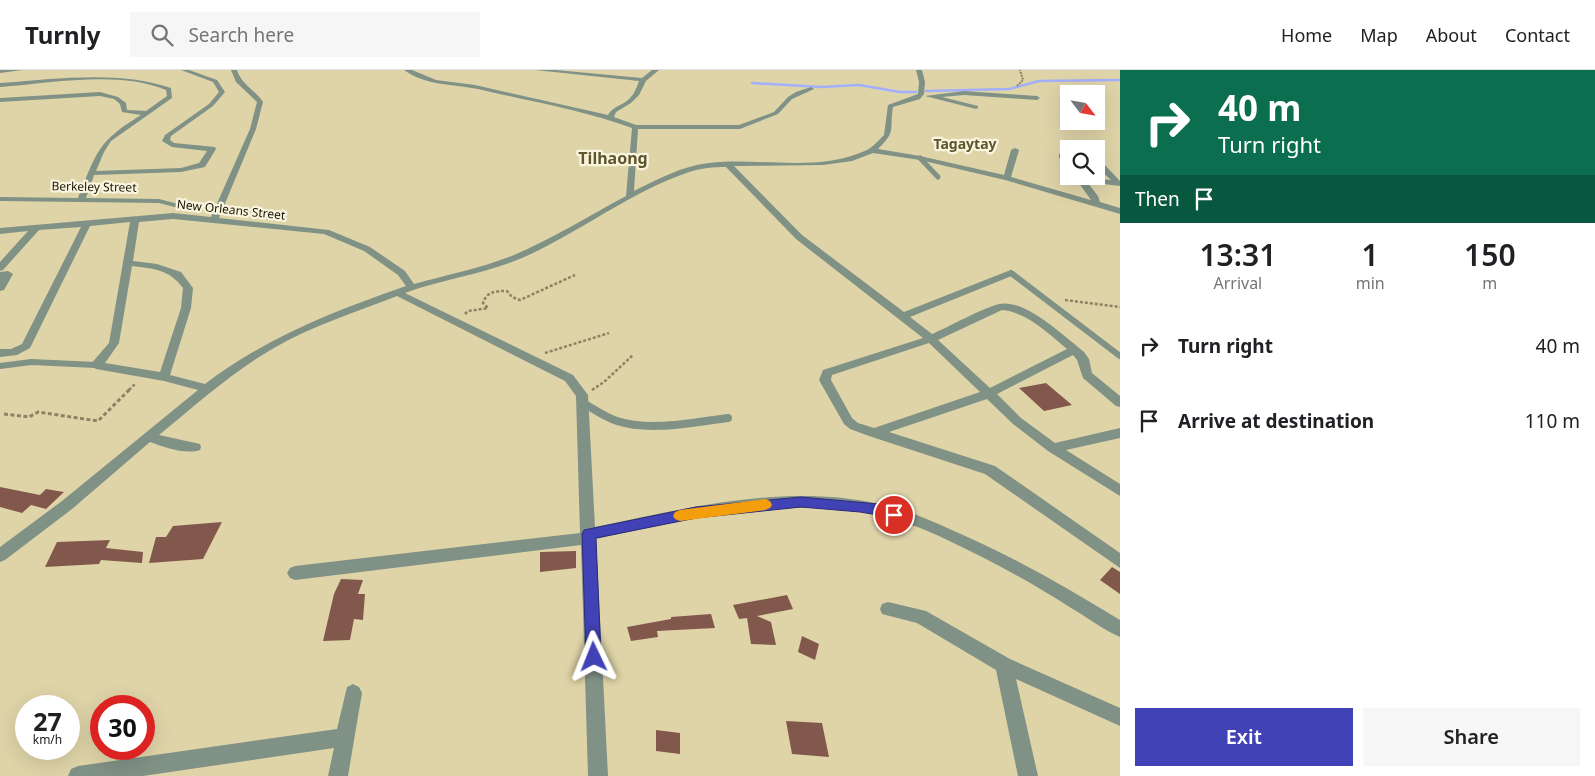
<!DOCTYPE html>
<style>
:root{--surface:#fff;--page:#f6f6f6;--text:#202124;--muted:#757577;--line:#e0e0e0;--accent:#4242b7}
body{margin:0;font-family:"Noto Sans",sans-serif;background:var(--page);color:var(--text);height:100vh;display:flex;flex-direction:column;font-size:19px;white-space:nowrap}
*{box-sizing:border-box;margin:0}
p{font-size:16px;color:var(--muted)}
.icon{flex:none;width:28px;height:28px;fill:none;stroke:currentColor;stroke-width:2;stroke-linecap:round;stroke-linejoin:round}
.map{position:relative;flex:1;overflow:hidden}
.side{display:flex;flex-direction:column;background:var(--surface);width:475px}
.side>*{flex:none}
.top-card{background:#0b6e4f;color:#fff;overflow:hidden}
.needle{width:32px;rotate:121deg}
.buttons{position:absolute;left:1060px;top:15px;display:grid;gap:10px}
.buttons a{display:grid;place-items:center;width:45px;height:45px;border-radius:0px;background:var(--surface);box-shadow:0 5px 20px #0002;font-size:25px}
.speed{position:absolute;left:15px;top:625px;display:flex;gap:10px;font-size:25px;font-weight:700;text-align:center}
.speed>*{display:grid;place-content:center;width:65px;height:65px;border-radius:50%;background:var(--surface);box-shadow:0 5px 20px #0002;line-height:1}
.speed small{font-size:12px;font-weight:400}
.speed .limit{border:8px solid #d22;background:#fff;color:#111}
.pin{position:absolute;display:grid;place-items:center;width:42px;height:42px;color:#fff;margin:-21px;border:2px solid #fff;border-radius:50%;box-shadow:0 1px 5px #0007}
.me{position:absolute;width:55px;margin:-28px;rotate:358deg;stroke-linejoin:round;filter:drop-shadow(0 0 4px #0008)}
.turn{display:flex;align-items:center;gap:18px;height:105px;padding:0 15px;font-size:22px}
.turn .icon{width:65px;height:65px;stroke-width:2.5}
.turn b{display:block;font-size:35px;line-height:42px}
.then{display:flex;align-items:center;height:48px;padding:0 15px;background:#0003;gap:10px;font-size:19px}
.eta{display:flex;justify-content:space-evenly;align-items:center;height:85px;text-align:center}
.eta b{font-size:30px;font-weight:600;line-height:35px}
.cta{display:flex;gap:10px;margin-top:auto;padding:10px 15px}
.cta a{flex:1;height:58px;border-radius:0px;background:var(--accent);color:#fff;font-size:20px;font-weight:600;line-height:58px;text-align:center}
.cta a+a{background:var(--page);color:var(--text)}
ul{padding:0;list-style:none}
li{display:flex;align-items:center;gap:15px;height:75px;padding:0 15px}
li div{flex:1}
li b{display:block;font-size:19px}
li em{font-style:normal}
header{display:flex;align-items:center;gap:30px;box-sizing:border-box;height:70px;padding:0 25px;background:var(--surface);border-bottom:1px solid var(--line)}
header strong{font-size:24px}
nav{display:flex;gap:28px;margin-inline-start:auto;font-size:18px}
.search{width:350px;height:45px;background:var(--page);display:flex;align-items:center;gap:12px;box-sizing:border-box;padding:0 18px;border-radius:0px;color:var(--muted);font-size:19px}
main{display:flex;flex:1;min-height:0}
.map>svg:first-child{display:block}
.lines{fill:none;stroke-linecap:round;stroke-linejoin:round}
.stream{stroke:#a3affa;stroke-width:2.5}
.building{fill:#83584c}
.path-far2{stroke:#8b8363;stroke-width:2;stroke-dasharray:2 1;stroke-linecap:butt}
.path-far1{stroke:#8b8363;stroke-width:2.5;stroke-dasharray:3 2;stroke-linecap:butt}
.path{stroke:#8b8363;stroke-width:3;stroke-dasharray:4 2.5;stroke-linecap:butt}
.lane-far2{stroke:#809186;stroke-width:5}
.lane-far1{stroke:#809186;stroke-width:6}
.lane{stroke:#809186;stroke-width:8}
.street{fill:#809186;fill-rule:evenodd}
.route{fill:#4242b7;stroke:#2b2b77}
.slow{fill:#f59e0b}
.labels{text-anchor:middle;stroke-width:4.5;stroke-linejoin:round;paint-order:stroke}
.far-street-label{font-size:12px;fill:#181404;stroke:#faf5df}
.far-neighbourhood-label{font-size:14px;font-weight:bold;fill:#5e552c;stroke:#faf5df}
.far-district-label{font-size:16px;font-weight:bold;fill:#5e552c;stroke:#faf5df}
</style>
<header>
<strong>Turnly</strong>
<div class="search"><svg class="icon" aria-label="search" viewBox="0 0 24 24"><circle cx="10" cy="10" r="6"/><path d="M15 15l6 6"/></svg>Search here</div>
<nav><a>Home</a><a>Map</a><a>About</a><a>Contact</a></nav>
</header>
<main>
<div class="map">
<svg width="1120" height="706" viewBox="0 0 1120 706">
<rect width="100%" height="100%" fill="#dfd4a8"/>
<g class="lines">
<path class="stream" d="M752,13l69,4 38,-2 41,7h16
M926,21l83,-2 30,-8 81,-1"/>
</g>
<path class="building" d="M1046,313l26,22 -28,6 -25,-23z
M0,417l40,8 6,-6 18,3 -18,17 -15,-4 -9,8 -22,-6z
M222,452l-19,37 -54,4 7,-26h10l7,-11z
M110,470l-4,8 37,4 -1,11 -41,-3 -2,4 -54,3 12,-25z
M576,481v17l-36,4v-20z
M1112,497l8,5v22l-20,-14z
M341,509l22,1 -5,14h7l-2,26 -9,-1 -4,21 -27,1 11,-47z
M787,525l6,14 -36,7 14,6 5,23 -25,-1 -4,-26 -8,1 -6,-14z
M711,544l4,14 -58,3 1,6 -27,4 -4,-14 44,-8v-2z
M802,566l17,8 -4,16 -17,-8z
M786,651l36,2 7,34 -37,-3z
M656,660l24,3v21l-24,-3z"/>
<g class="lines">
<path class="path-far2" d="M1017,16l6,-6 -3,-10"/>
<path class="path-far1" d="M1065,230l55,7
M465,244l3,-3 20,-3 -5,-5c4,-12 13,-12 24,-12l5,6 8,3 55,-25
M545,283l64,-20
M129,320l7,-7
M592,320l12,-8 29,-27"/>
<path class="path" d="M4,344l25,3 9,-5 60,9 32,-32"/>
<path class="lane-far2" d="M920,88l18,19"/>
<path class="lane-far1" d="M1011,203l109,83
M0,296l31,-4 65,3"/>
<path class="lane" d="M583,333c11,6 21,14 34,18 34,11 76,1 111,-3"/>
<path class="street" d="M0,0h22l-22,3z
M181,0h8l28,10 8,12 -12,14 -42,30 -1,4 4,3 41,4 1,2 -11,18 -24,5 -87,3 -8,23 73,1 31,8v4l-31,-8 -159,-2v-4l78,1c19,-46 19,-56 63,-83l-19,-3 -2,-8 -6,-5 -14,-3 -100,6v-4l100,-6 18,5 8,6 1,7 19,1 21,-15 -1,-6c-47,-20 -115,-7 -166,-3v-4c55,-4 119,-13 171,5l1,10 -61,43 -7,11 -8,19 85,-3 18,-5 8,-12 -35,-4 -10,-6 3,-6 44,-31 10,-12 -6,-10z
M231,0h6c4,14 18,20 26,32l-7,27 -37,89 110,12 41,17 35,24 9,13c33,-9 68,-16 100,-29 39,-17 75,-39 112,-59l6,-68c-50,-18 -103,-27 -154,-39 -25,-5 -52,-3 -74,-19h8l24,10 39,5 133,30c4,-8 13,-9 20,-15 6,-5 8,-11 11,-19l-104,-11h21l86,8 10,-8h7l-13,11 -7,14 -8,8 -15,9 -2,5 22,8h103l35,-13 14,-15 8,-5 15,-5 3,2 -22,10 -14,15 -38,15h-102l-4,62c24,-12 48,-25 75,-28 51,-6 109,10 158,-13 6,-3 12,-10 17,-15l4,-30 30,-11 1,-12 -3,-12h6l3,12 -1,12 -4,5 -27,8c-4,24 4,23 -15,42l42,7 84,19 7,-25 4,-2 4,2 -8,27 80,23 -17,-24 37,4 -15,-14v-7h3l21,22v5l-33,-4 11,14 2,6 20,6v6l-115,-34 -85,-20 -47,-7 -21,8 -29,4 -89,1 68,69 102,77 104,-41h6v4l-104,42 22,17c19,-8 48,-25 67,-30 26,-6 66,33 85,48l5,7 3,14 28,23v11l-4,-1 -33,-28 -6,-18 -4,-5 -76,39 24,24 34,25 65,-15v10l-54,12 54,34v12l-72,-45 -35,-27 -26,-25 -98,33 106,34 125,87v15l-135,-94 -116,-38 -19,-7 -6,-5 -25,-44 4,-10 100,-32 -127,-99 -70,-72c-12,0 -25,1 -37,5 -59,20 -110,61 -167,86 -37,16 -79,21 -117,35l168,82 15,20 7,132c92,-19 190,-44 284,-23 26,5 51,16 75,27 58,25 112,56 166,89v17c-17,-7 -33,-20 -49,-29 -28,-18 -56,-34 -85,-49 -34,-17 -72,-37 -109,-44 -94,-19 -189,4 -281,24l12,237h-20l-7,-231 -286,35 -5,-2 -3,-5 3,-5 5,-2 285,-33 -4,-137 -11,-15 -168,-85c-41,16 -85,30 -123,52 -42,24 -78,57 -115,87l41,9 1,3 -1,3c-15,5 -36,-3 -50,-8l-78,67 -67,51 -5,2v-15l62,-46 136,-111 -34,-9 -68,-12 -6,-4 19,-22 21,-121 -40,4 -60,122 -13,7 -17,2v-8h11l11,-5 59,-117 -42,3 -36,40 -3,1v-9l28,-31 -28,3v-6l173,-15 38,4 39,-88 7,-27 -21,-20zM173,149l151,15 40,17 34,24 8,11c-72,25 -141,52 -201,98l-35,-9 21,-67 2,-20 -12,-16 -24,-8 -24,-3 6,-39zM132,196c22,3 37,3 51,22l-2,20 -21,64 -55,-9 14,-20zM1002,240c25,2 47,24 65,39l-77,39 -52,-48zM929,273l51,49 -106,36 -16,-5 -6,-5 -21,-38 1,-5z
M964,21l73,5 3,2 -3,2 -73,-5 -22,2 36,9v2l-2,1 -51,-13z
M1059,84h6l4,5v7l-10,-8z
M8,201l5,3 -9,16 -4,1v-19z
M888,532l38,9 84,48 110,49v18l-104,-47 22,97h-20l-22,-106 -79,-47 -35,-9 -2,-5 2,-5z
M353,614l6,3 3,6 -14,83h-20l6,-28 -191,28h-75l3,-7 7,-3 259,-37 10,-42z"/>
</g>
<path class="route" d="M801,427l77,7 21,7 2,4 -2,4 -5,1 -16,-5 -18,-3 -59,-5 -105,11 -100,20 5,119 -2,5 -5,2 -6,-2 -2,-5 -4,-123 2,-4 112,-23z"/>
<path class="slow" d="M765,429l5,2 2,4 -2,3 -5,2 -85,11 -5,-2 -2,-3 2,-4 5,-2z"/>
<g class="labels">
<g class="far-street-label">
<text transform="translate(94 117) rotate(1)" y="4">Berkeley Street</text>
<text transform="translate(231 140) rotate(6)" y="4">New Orleans Street</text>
</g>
<g class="far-neighbourhood-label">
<text x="965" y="79">Tagaytay</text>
</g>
<g class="far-district-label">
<text x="613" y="94">Tilhaong</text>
</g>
</g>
</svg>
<div class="buttons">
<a><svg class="needle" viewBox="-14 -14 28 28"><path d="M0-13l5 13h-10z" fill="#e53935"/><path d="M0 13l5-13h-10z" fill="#757577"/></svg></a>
<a><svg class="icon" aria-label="search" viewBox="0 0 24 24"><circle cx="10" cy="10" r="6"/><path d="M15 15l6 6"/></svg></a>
</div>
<div class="speed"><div>27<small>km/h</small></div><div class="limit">30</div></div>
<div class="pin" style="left:894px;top:445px;background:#d93025"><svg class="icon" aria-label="arrive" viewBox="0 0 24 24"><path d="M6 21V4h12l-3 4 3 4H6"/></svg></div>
<svg class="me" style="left:594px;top:587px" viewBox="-20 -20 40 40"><path d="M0-17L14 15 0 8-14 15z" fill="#4242b7" stroke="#fff" stroke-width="4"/></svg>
</div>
<section class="side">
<div class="top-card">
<div class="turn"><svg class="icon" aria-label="right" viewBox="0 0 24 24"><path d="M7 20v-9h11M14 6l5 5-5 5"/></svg><div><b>40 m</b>Turn right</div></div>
<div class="then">Then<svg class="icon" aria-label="arrive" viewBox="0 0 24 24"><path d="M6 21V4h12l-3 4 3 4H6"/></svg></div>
</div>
<div class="eta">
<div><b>13:31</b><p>Arrival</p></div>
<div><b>1</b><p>min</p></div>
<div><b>150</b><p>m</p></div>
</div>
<ul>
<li><svg class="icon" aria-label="right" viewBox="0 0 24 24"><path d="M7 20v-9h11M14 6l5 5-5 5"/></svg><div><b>Turn right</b></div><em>40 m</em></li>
<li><svg class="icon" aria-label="arrive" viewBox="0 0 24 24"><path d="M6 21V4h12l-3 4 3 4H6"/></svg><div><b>Arrive at destination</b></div><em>110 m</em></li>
</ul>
<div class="cta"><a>Exit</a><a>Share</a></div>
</section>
</main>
